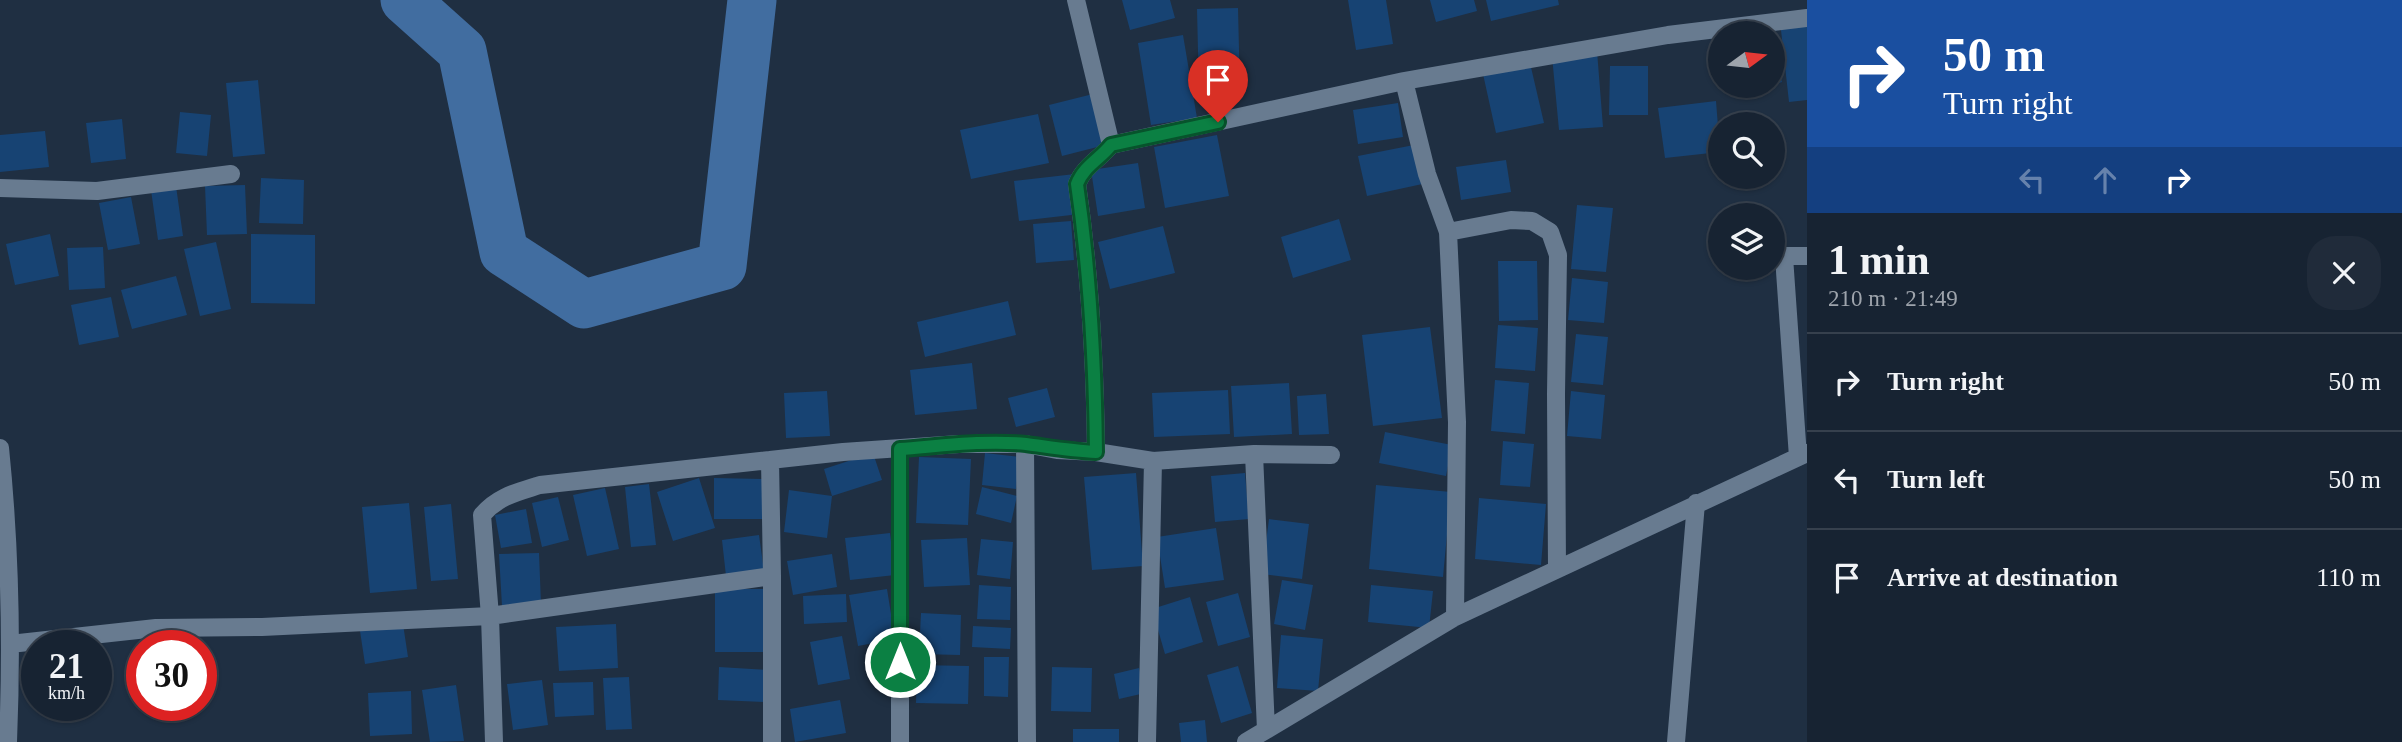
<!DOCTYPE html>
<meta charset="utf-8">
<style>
:root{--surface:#172332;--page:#202b3a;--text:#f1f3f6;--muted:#9ea4ac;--line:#36404d}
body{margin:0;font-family:Georgia,serif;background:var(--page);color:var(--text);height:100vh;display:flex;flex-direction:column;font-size:26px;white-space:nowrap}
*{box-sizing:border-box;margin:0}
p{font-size:23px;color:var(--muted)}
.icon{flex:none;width:38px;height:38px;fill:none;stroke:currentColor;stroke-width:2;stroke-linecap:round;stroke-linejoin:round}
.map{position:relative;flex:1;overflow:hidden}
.sheet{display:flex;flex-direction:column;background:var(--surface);width:595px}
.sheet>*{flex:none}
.hud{background:#1a4fa0;color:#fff;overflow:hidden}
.needle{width:46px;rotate:75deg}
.fabs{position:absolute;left:1708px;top:21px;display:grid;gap:14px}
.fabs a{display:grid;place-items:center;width:77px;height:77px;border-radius:50%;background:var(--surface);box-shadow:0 2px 5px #0004,0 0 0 2px var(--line);font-size:35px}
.speed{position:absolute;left:21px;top:630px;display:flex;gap:14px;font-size:35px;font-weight:700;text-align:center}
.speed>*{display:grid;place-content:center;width:91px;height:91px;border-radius:50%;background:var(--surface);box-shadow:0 2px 5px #0004,0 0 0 2px var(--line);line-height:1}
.speed small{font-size:18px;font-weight:400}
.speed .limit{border:10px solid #d22;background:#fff;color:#111}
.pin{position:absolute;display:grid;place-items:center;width:60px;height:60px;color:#fff;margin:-72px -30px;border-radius:50% 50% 50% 0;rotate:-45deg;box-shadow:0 0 7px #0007}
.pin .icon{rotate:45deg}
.me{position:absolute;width:77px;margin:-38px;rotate:0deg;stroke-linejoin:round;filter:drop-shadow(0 0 5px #0008)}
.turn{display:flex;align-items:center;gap:24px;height:147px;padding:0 21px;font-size:32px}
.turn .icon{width:91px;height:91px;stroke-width:2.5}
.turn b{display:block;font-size:49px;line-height:60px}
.lanes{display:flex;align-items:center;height:66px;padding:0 21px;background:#0003;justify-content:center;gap:35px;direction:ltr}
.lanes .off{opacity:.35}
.round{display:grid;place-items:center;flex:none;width:74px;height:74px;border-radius:28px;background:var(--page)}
.headline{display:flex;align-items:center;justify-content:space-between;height:119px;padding:0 21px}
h1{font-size:42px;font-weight:800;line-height:52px}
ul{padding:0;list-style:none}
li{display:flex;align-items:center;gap:21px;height:98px;padding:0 21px;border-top:2px solid var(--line)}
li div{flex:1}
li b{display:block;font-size:26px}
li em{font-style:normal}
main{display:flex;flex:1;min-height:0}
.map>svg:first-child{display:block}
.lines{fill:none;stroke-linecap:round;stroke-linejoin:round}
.river{stroke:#416da0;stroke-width:49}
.building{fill:#174373}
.street{stroke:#687b90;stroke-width:18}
.route-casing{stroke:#07532c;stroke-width:18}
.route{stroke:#0b8043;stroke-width:12}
</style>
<main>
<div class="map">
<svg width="1807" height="742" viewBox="0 0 1807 742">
<rect width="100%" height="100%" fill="#1f2f42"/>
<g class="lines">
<path class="river" d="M405,0l57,51 42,201 80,52 138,-38 30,-266"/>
</g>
<path class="building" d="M1122,0h48l5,18 -45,12z
M1348,0h38l7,44 -37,6z
M1430,0h44l3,11 -41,11z
M1486,0h72l1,5 -68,16z
M1238,8l2,84 -41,1 -2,-84z
M1807,18v82l-18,2 -9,-81z
M1183,35l14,83 -46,7 -13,-82z
M1597,51l6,76 -44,3 -7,-74z
M1773,53l9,29 -9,3z
M1530,63l14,60 -48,10 -13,-59z
M1610,66h38v49h-39z
M258,80l7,74 -32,3 -7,-74z
M1097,93l12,51 -47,12 -13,-51z
M1716,101l4,51 -55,6 -7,-50z
M1398,103l5,34 -45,7 -5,-34z
M180,112l31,3 -4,41 -31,-3z
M1038,114l11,49 -78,16 -11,-49z
M122,119l4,40 -35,4 -5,-40z
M45,131l4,36 -49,5v-37z
M1217,135l12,61 -64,12 -11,-61z
M1419,144l8,39 -60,13 -9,-40z
M1506,160l5,32 -50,8 -5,-33z
M1138,163l7,45 -47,8 -7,-46z
M1075,174l5,40 -61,7 -5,-40z
M261,178l43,2 -1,44 -44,-1z
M245,185l2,49 -40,1 -2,-49z
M176,186l7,50 -25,4 -7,-50z
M131,197l9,47 -32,6 -9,-47z
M1577,205l36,3 -7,64 -35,-3z
M1339,219l12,41 -58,18 -12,-41z
M1071,221l3,39 -38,3 -3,-39z
M1163,226l12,47 -65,16 -12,-47z
M50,234l9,42 -44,9 -9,-41z
M251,234l64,1v69l-64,-1z
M216,242l15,67 -31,7 -16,-67z
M103,247l2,41 -36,2 -2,-42z
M1498,261h39l1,59 -39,1z
M176,276l11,39 -55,14 -11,-39z
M1572,278l36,4 -4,41 -36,-3z
M111,297l8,40 -40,8 -8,-40z
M1008,301l8,34 -91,22 -8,-35z
M1498,325l40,3 -3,43 -40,-3z
M1430,327l12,91 -69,8 -11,-91z
M1576,334l32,3 -5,48 -32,-3z
M972,363l5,46 -62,6 -5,-45z
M1495,380l34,3 -4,51 -34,-3z
M1289,383l3,51 -58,3 -3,-51z
M1047,388l8,29 -39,10 -8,-29z
M1228,390l2,44 -76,3 -2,-44z
M827,391l3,45 -44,2 -2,-45z
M1571,391l34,4 -4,44 -34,-3z
M1326,394l3,40 -30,1 -2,-39z
M1385,432l67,13 -6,31 -67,-13z
M1503,441l31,3 -4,43 -30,-2z
M873,453l9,27 -50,16 -8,-27z
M985,453l35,4 -4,32 -34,-4z
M919,457l52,2 -3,66 -52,-2z
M1136,473l7,93 -51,4 -8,-93z
M1245,473l4,46 -34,3 -4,-46z
M699,478l16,50 -42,13 -16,-49z
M714,478l49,1 -1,40h-48z
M649,484l7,61 -25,2 -6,-60z
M1376,485l75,7 -8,85 -74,-8z
M982,487l35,9 -6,27 -35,-9z
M605,488l14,61 -32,7 -14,-61z
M789,490l43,6 -5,42 -43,-6z
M558,497l11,43 -27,7 -10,-44z
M1479,498l67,6 -5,61 -66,-6z
M409,503l8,86 -47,4 -8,-86z
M451,504l7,75 -27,2 -7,-74z
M526,509l6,34 -31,5 -6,-33z
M1269,519l40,5 -7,55 -40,-5z
M1216,528l8,52 -59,8 -8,-51z
M890,533l5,42 -45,5 -5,-42z
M759,535l5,36 -38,5 -4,-36z
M967,538l3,47 -46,2 -3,-47z
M981,539l32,3 -3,37 -33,-4z
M539,553l2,51 -39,2 -3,-52z
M832,554l5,33 -44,8 -6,-34z
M1282,580l31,5 -8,45 -31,-6z
M979,585l32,2 -1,33 -33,-1z
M1371,585l62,6 -4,37 -61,-6z
M715,589h54v63h-54z
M887,589l8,50 -37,7 -9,-51z
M1238,593l12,44 -32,9 -12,-44z
M846,594l1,28 -43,2 -1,-28z
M1190,597l13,45 -38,12 -13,-45z
M921,613l40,2 -1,40 -41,-1z
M403,624l5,33 -43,7 -5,-33z
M616,624l2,44 -59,3 -3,-44z
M973,626l38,2 -1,21 -38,-2z
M1281,635l42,4 -5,52 -41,-3z
M842,636l8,43 -32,6 -8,-43z
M984,657h25l-1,40 -24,-1z
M917,665l52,1 -1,38 -52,-1z
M1238,666l14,47 -31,10 -14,-48z
M719,667l47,3 -1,32 -47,-2z
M1052,667l40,1 -1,44 -40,-1z
M1139,668l6,25 -26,6 -5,-25z
M629,677l3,52 -26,1 -3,-52z
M542,680l6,45 -35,5 -6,-46z
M593,682l1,33 -39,2 -2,-34z
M456,685l8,56 -34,1 -8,-52z
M411,691l1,43 -42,2 -2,-43z
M840,700l6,33 -51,9 -5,-33z
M1205,720l2,22h-26l-2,-19z
M1073,729h46v13h-46z"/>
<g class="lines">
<path class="street" d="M1076,0l35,145 293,-64 264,-46 139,-17
M1404,81l23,93 21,58 9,190 -2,195
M0,188l97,3 134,-17
M1448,232l63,-12 21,1 18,11 8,23 -2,139 1,175
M1773,256h34
M1784,257l14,200
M1025,444l2,298
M0,448c10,98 12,196 8,294
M1096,452c-1,-90 -6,-179 -19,-268 7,-18 23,-25 34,-39
M1254,454l12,276
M10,644l146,-16 106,-1 228,-11 282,-40 -2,-116 73,-8 116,-8h66l32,6 39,2 57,9 101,-7 77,1
M494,742l-4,-126 -8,-101c16,-19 36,-23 58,-30l230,-25
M772,742v-166
M900,742v-293
M1147,742l6,-281
M1246,742l209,-125 352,-164
M1676,742l20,-239"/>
</g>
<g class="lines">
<g class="route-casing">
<path id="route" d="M900,662v-213c41,-3 84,-9 126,-5 23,3 46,7 70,8 -1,-90 -6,-179 -19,-268 7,-18 23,-25 34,-39l107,-23"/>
</g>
<use href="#route" class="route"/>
</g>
</svg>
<div class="fabs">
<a><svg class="needle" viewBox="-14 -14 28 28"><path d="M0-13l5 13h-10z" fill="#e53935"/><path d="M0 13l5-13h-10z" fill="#9ea4ac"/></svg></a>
<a><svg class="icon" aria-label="search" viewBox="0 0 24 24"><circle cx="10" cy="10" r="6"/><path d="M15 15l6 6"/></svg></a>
<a><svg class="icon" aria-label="layers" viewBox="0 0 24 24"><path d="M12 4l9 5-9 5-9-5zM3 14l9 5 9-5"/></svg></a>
</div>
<div class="speed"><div>21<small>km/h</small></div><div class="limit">30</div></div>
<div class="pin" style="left:1218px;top:122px;background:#d93025"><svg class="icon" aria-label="arrive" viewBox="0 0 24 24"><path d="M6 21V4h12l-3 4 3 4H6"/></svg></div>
<svg class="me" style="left:900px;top:662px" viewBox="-20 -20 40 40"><circle r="17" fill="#0b8043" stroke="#fff" stroke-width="3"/><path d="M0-11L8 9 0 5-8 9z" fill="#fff"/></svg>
</div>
<section class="sheet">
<div class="hud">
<div class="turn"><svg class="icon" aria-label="right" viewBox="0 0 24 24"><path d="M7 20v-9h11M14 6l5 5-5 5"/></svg><div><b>50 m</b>Turn right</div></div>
<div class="lanes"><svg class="icon off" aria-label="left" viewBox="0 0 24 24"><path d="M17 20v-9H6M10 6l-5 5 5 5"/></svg><svg class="icon off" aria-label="ahead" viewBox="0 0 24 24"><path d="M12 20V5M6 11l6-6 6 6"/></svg><svg class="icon" aria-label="right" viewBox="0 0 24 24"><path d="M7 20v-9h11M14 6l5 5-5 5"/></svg></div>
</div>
<div class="headline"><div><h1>1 min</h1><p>210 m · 21:49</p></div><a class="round"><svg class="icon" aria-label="close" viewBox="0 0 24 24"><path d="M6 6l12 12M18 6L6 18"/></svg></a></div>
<ul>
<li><svg class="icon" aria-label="right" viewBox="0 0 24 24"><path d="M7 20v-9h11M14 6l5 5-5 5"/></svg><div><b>Turn right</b></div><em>50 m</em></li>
<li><svg class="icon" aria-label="left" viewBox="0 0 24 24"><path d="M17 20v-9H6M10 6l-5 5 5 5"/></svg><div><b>Turn left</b></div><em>50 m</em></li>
<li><svg class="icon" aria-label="arrive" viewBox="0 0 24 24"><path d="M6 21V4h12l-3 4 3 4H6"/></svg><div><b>Arrive at destination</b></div><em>110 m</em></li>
</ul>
</section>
</main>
